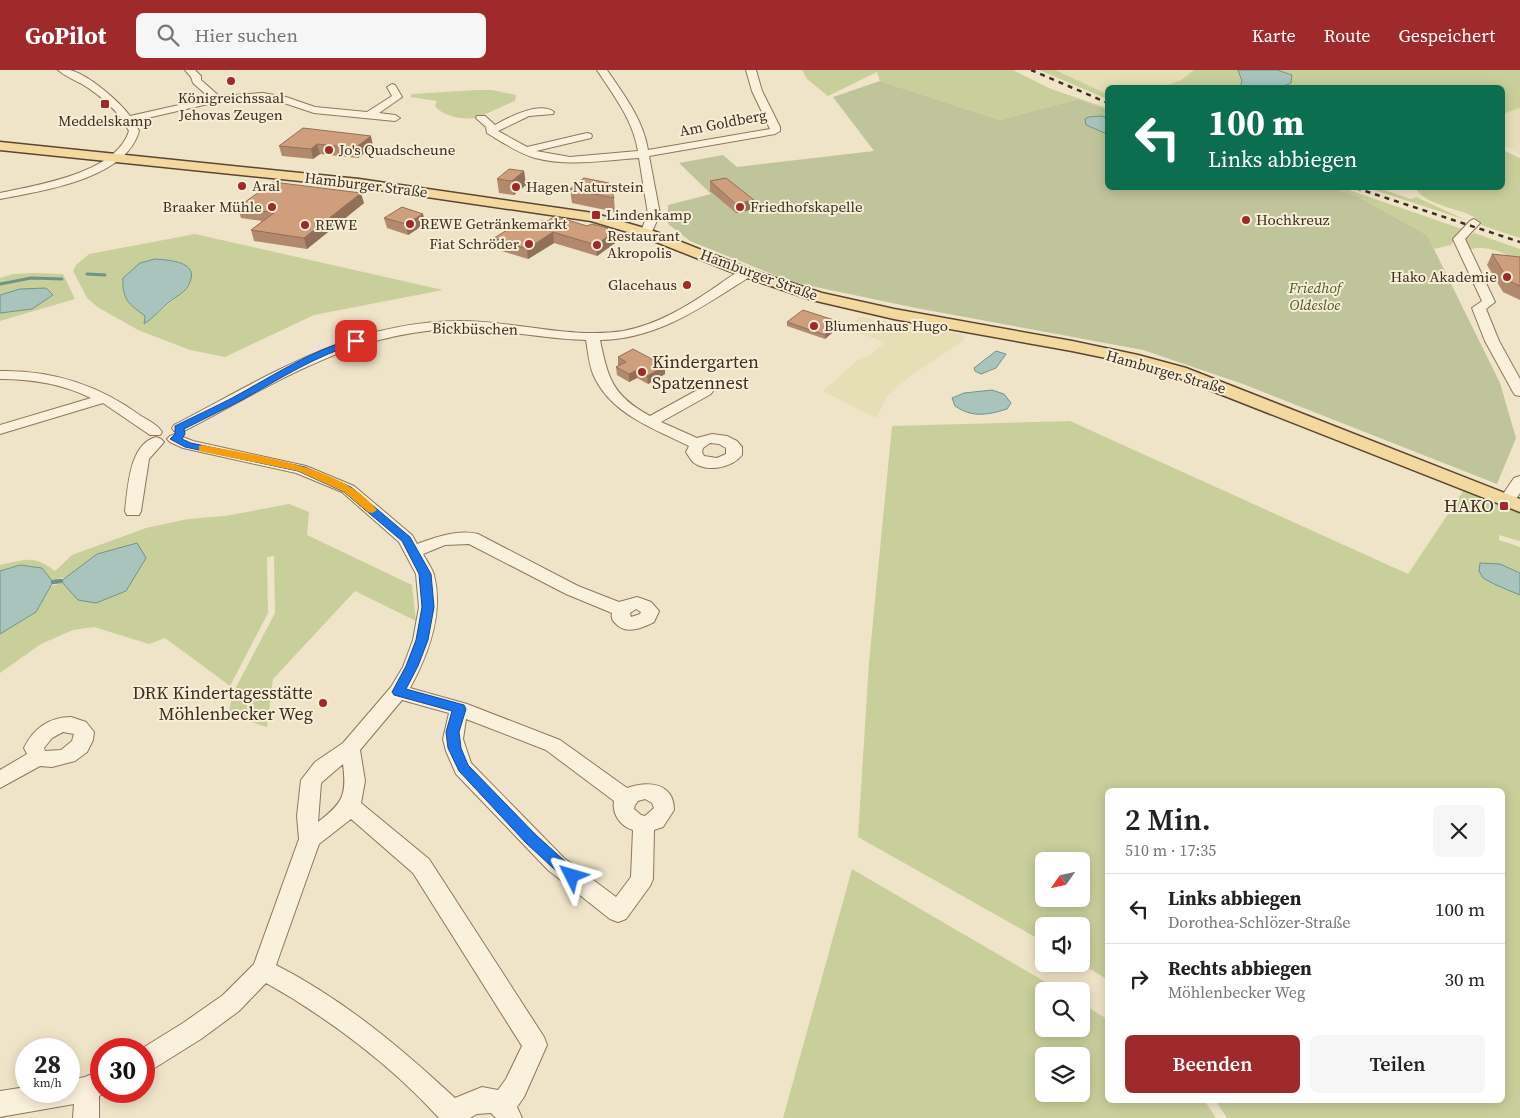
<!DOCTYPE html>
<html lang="de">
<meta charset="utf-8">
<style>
:root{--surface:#fff;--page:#f6f6f6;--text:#222;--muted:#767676;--line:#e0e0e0;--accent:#9e2a2b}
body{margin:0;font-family:"Source Serif 4",serif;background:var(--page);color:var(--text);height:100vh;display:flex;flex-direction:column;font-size:19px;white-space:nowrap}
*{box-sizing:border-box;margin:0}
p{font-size:16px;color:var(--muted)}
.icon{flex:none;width:28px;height:28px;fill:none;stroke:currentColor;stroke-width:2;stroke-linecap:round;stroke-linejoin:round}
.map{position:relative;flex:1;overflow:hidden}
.panel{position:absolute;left:1105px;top:718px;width:400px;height:315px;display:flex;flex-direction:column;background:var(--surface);border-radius:8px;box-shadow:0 2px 12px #0003}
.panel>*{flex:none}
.hud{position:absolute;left:1105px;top:15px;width:400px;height:105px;border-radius:8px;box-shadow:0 2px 12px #0003;background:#0b6e4f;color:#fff;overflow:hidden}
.needle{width:32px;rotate:236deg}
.fabs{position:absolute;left:1035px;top:782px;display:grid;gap:10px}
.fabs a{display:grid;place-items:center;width:55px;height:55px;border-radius:8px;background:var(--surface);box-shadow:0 2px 12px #0003;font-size:25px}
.speed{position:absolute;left:15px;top:968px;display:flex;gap:10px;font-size:25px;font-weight:700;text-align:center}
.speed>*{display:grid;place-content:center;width:65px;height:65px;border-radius:50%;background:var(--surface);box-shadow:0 2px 12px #0003;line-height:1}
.speed small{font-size:12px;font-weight:400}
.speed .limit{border:8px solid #d22;background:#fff;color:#111}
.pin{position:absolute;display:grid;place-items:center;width:42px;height:42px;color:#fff;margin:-21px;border-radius:10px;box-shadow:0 2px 8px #0006}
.me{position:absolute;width:55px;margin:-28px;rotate:310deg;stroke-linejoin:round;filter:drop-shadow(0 0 4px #0008)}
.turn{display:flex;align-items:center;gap:18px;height:105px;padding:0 20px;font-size:22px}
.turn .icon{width:65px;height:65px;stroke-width:2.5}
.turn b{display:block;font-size:35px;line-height:42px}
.round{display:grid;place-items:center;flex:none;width:52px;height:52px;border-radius:8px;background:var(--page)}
.summary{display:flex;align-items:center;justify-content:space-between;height:85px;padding:0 20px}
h1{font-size:30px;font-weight:600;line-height:38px}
.cta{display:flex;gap:10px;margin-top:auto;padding:10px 20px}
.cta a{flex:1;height:58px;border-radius:8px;background:var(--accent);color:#fff;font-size:20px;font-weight:600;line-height:58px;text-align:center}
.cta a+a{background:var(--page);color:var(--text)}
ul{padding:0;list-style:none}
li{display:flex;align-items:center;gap:15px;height:70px;padding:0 20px;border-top:1px solid var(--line)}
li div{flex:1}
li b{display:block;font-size:19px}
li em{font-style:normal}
header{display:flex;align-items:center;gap:30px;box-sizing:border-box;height:70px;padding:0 25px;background:var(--accent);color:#fff}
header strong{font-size:24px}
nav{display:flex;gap:28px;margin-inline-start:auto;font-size:18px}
.search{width:350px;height:45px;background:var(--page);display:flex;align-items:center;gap:12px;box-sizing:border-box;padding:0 18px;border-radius:8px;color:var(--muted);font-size:19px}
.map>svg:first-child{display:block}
.farmland{fill:#e6deb5}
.green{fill:#c9cf9b;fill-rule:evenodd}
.cemetery{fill:#bfc49a}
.water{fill:#a9c4bc;stroke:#6f938a}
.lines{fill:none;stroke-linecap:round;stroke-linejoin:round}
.stream-far1{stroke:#6f938a;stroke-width:3}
.stream{stroke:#6f938a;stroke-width:4.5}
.minor-casing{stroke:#8d765c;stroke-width:2}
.major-casing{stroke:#5b4430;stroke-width:3}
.minor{fill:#faf1dc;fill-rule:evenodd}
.major{fill:#f3d9a0;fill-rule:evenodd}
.rail{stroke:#3d2e20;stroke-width:2.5;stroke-dasharray:5 5;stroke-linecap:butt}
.wall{fill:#b2896c}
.shaded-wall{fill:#916f58}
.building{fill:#cf9f7d;stroke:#916f58}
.route{fill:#1a73e8;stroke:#114b97}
.slow{fill:#f59e0b}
.poi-dot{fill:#9e2a2b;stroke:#f7eed8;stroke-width:2}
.labels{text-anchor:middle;stroke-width:4;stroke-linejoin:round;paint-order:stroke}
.far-poi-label{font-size:15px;fill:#3d2e20;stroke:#f7eed8;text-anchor:start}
.far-street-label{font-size:15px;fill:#3d2e20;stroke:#f7eed8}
.far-park-label{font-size:15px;font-style:italic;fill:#4d5a26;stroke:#f7eed8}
.poi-label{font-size:18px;fill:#3d2e20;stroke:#f7eed8;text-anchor:end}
</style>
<header>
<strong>GoPilot</strong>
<div class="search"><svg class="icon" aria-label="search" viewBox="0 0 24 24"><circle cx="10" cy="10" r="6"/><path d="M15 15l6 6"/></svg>Hier suchen</div>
<nav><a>Karte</a><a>Route</a><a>Gespeichert</a></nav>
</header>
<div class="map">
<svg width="1520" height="1048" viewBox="0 0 1520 1048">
<rect width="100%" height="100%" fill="#f0e4c8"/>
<path class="farmland" d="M1055,0h139l-13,10 -23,7 -50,1 -1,6z
M1520,38v47l-17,-11 -1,-30z
M860,247l104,18v5l-55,37 -21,18 -12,23 -53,-27 36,-32 13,-5 13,-12 -38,-13z"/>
<path class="green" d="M802,0h211l38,19 56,19v2l-29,-11 -78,21 -120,-39 -3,-9 -49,24 -21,-17z
M1039,0h16l52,24v5z
M1194,0h44l4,11 -2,6 -82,1 23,-8z
M1277,0h243v38l-17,6 -1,-26 -220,-1 9,-4 1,-8z
M477,20h15l24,5 -1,6c-9,3 -34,16 -40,17 -13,2 -33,-2 -40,-12l2,-5 -27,-4 2,-3z
M1503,80l17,8v80l-39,-13c-8,-18 -50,-14 -66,-37h87z
M1333,118h10l119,41 -11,16 -17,4 -7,-14 -70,-39z
M1368,118h11l32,11 5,-2 50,23z
M1474,163l46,16v11c-20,-7 -31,-16 -53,-10l-3,-10z
M195,164l248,56 -129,25 -89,42 -35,-7 -52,-20 -39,-22 -12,-10 -14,-27 3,-6 13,-11zM192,206c-1,1 -1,6 -2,8 -3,6 -39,35 -46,39l1,-7c-16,-12 -23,-16 -22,-38z
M34,203l29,1 12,25 -75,22v-8l32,-4 -12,-20 -20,6v-17l13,-4z
M1070,351l338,153 56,-84 56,23v28l-21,-6v5l21,7v26l-21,-9 -19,-1 16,22 24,10v523h-293l-12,-18h287v-310h-394l-1,189 -26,-15v-38h-37v16l-186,-105 11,-175 23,-236zM1044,791h37v38h-37z
M289,434l20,8 -2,23 105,50 4,36 -61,-30 -82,88 -6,48 -39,-12 5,-22 42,-80 -1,-57 -7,1 1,56 -38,73 -65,-48 -16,6 -55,-17 -21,3 -32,14 -41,29v-39l36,-22 15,-26 12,-3 34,-29 -31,23 -15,3 -9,-12 -22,-3 -20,6v-6c24,-5 34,-11 55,6l17,-16 74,-27 42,-9 37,-3z
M852,799l209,122h-17v38h37v-26l26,16 1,81h96l12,18h-433zM1044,986h37v38h-37z"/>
<path class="cemetery" d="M880,11l120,39 78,-21 29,11 1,78h225l24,8 70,39 73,148 16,55 -19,46 -254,-100 -100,-34 -227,-42 -124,-26 -102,-41 -22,-17v-19l43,-11 -32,-31 44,-8 14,12 137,-16 -41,-54z"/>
<path class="water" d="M1238,0h39l15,5 -1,8 -9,4h-42l2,-6z
M1101,46l6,2v16l-21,-9 -1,-6 4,-2z
M155,189c12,1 44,2 35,23 -3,10 -15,15 -23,22 -8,7 -14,14 -23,20l1,-8c-16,-12 -23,-16 -22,-38l17,-15z
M46,218l7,7 -21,14 -32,4v-18l20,-6z
M996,281l10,3 -10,14 -15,6 -6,-3 -1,-3z
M992,320l12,4 7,9 -4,6c-19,6 -35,9 -52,-3l-3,-8 12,-5z
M137,473l9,15 -20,33 -30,12 -18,-3 -17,-19 36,-27z
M1480,493l20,1 20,9v22l-24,-10 -13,-7 -4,-7z
M20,495l22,3 11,14 -17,30 -36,22v-63z"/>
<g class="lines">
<path class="stream-far1" d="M87,204l18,1
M0,214l31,-6 31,1"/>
<path class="stream" d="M53,512l8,-1"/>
<g class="minor-casing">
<path id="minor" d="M58,0c4,0 9,0 12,0 19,5 49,31 60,46l80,-18 -17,-15 -2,-6 -6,-7h10l6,6v4l18,16 44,-3 23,4 29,10 52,5 25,-16 -5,-9 5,-3 3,1 7,12 -23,16 16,2 5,3 -5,3 -81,-8 -33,-11 -18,-3 -46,3 -83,19 5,10c-13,48 -97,60 -139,68v-6c38,-8 116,-20 129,-62 -11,-21 -28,-35 -47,-47 -8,-4 -17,-8 -24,-14z
M597,0h10c17,25 36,49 41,80l122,-21 -18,-38 -6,-21h10l6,21 18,36v4l-5,3 -126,22 11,58 -10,22h-8l-2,-3 8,-19 -9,-56c-34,2 -70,9 -104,0 -17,-5 -33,-16 -48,-25l-1,-6 -10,-9 1,-2h8l10,9c14,-8 45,-24 59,-13l-1,2 -24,2 -31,15 29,16 60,-14 4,1 1,2 -1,2 -55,13 34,6 68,-6c-5,-31 -24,-55 -41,-81z
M1474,149l6,4 -15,16 30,63 -9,7 13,32 21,38v17l-5,-1 -2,-3 -28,-51 -13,-33 10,-7 -29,-62 17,-18z
M747,199l4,1 2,3 -2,3c-48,30 -92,63 -151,64 8,39 13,56 50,76l51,-28h10l2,3 -2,3 -50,28 36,16 15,-4 15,2 10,5 5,6v8c-10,13 -36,18 -49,7 -2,-2 -5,-7 -7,-10l3,-6c-36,-18 -79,-32 -96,-72 -4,-10 -5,-23 -7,-34 -44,-1 -88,-12 -132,-11 -104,3 -181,56 -270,102h-10l-2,-3 2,-3c95,-49 176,-104 287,-104 54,0 109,18 162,10 33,-6 61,-23 88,-41 11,-7 23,-18 36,-21zM710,373l9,1 7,4v6l-9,4 -13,-2 -2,-4 1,-4z
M0,301c52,-1 99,14 141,45 7,4 17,9 21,16l-2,3h-10l-47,-32 -103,31v-9l91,-27c-28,-14 -59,-19 -91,-19z
M175,364l18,7 113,25 48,20 58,49 5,9c19,-7 41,-15 61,-10l100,52 41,16 18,-5 6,2 8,3 8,9 -5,11c-12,6 -27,13 -38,2 -4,-4 -5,-6 -4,-11l-46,-19 -97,-50 -24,1 -22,9c3,6 9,14 11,21 10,39 -6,80 -24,113l57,16 93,36 67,48c20,-7 47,-6 47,22l-11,17 -9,3 -1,49 -3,7 -24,33 -8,3 -8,-3 -62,-49 -92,-96 -10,-23 -3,-12 6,-26 -47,-13 -42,50 5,31 -4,22 68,56 115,178 3,8 -23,52 -7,10 5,11h-26l-5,-5 -14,1 -7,4h-31c-47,-52 -112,-101 -173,-135l-27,28 -38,28 -48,30 -9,4v-24h-3l42,-26 40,-28 31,-31 45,-125 -2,-23 4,-36 14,-18 28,-19 48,-56 12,-20 10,-27 6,-33 -3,-33 -17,-32 -57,-50 -46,-19 -113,-25 -13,-6 -3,-3 3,-3zM636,539l5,3 -1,2 -9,3 -1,-4zM466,649l80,31 68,51c-2,13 6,25 19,29l-2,47 -15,20 -52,-39 -93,-95 -8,-24zM343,694c4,31 0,39 -25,58l3,-39zM645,729l7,4 2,5 -9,8 -4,-1 -7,-6 1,-4 3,-4zM351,749l62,54 109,173 -16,33 -8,11 -16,-3 -27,11c-55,-51 -111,-98 -179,-133l43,-121z
M156,367l5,2 3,3 -15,17 -8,52 -2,4h-12l-2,-4c3,-23 4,-67 31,-74z
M1520,406v17l-7,11h-12l-2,-4 15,-22z
M71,647l15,5 8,10 -1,8 -6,12 -12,9 -23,6 -12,-1 -40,22v-18l27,-16 -3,-6c9,-19 25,-31 47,-31zM63,662l11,2 -2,7 -11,9 -16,1 -1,-3 8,-10z
M101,1000v21h8l-10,5v22h-26l1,-14 -74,13v-26l26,-4v4h43v-11l16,-3z"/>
</g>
<g class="major-casing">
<path id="major" d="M0,72l359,37 234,34 58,17 101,40 70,23 72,16 178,32 66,14 48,13 334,131v13l-346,-136 -39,-12 -63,-13 -178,-32 -82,-19 -70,-24 -101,-40 -50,-15 -232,-34 -359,-37z"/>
</g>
<use href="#minor" class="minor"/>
<use href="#major" class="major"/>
<path class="rail" d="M1031,0l77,33
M1356,118l164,54"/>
</g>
<path class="wall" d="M303,58l70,18 -15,12 -38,-4 -7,5 -31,-3 -3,-10z
M524,101l2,14 -12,10 -15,-2 -2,-14z
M710,111l44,28 -18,4 -26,-22z
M570,119l44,9 1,14 -43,-9z
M364,133l-57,46 -53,-8 -3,-11 11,-9 -21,-3 -3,-11z
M423,144l2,10 -17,11 -21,-7 -3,-10z
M546,152l62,6v3l6,1 1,11 -18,13 -43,-13 -26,16 -33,-10 -1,-11 36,-10z
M1492,184l28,3v43l-17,-8 -16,-27z
M787,252h53v4l-15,13 -38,-13z
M618,287l47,17 -17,10 -11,-6 -8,4 -12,-7 -1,-8 3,-2h-1z"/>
<path class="shaded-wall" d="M371,66l2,10 -15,12 -3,-10z
M317,74l3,10 -7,5 -2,-10z
M524,101l2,14 -12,10 -2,-14z
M361,123l3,10 -57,46 -3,-11z
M754,130v9l-18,4v-9z
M423,144l2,10 -17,11 -2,-11z
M608,158l1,8 5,-4 1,11 -18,13 -1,-11 10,-15z
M553,162l1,11 -26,16 -1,-10z
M840,252v4l-15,13v-4z
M665,296v8l-17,10 -1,-8z
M637,300v8l-8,4v-8z"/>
<path class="building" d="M303,58l68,8 -16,12 -38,-4 -6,5 -32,-3z
M509,99l15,2 -12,10 -15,-2z
M584,108l25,5 5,15 -44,-9z
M726,108l28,22 -18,4 -26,-23z
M273,112l88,11 -57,45 -53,-8 23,-17 -36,-6z
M402,137l21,7 -17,10 -22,-6z
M555,146l32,10 5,-2 16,4 -2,2 8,2 -18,13 -43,-13 -26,17 -33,-11 23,-14 13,4 13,-8 3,2z
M1492,184l28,3v29l-11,-5z
M803,240l37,12 -15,13 -38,-13z
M633,279l32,17 -18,10 -10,-6 -8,4 -13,-7 10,-5 -8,-5z"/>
<path class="route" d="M356,268l5,3 -2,2c-42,12 -78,35 -117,57 -19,10 -39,19 -58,29l1,5 -3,5 9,4 114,24 46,20 59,50 21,37 3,33 -6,33 -10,26 -12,23 58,16 2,4 -7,23 2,16 7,17 68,70 41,37 2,4 -2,4 -5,2 -6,-2 -40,-37 -67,-72 -11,-23 -2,-16 6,-21 -58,-16 -2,-3 14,-26 10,-26 6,-33 -3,-33 -17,-33 -58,-49 -46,-21 -113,-24 -15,-8 5,-5v-8c20,-10 40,-19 59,-29 40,-22 78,-47 122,-59z"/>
<path class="slow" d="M203,375c52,11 139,20 174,65l-5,3 -4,-1 -24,-20 -46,-21 -99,-20v-5z"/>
<g class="poi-dot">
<circle cx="231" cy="11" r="5"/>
<rect x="100" y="29" width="10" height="10" rx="2.5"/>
<circle cx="329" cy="80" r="5"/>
<circle cx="242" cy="116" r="5"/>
<circle cx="516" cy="117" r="5"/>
<circle cx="272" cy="137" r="5"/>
<circle cx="740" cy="137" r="5"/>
<rect x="591" y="140" width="10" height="10" rx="2.5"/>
<circle cx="1246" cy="150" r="5"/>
<circle cx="410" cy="154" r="5"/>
<circle cx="305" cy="155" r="5"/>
<circle cx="529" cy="174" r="5"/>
<circle cx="597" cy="175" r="5"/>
<circle cx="1507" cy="207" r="5"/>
<circle cx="687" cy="215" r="5"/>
<circle cx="814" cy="256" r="5"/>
<circle cx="642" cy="302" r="5"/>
<rect x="1499" y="431" width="10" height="10" rx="2.5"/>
<circle cx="323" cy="633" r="5"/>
</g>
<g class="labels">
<g class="far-poi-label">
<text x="231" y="33" text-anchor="middle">Königreichssaal<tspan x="231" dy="17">Jehovas Zeugen</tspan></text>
<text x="105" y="56" text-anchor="middle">Meddelskamp</text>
<text x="339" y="85">Jo's Quadscheune</text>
<text x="252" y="121">Aral</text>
<text x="526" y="122">Hagen Naturstein</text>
<text x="262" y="142" text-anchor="end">Braaker Mühle</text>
<text x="750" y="142">Friedhofskapelle</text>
<text x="606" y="150">Lindenkamp</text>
<text x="1256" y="155">Hochkreuz</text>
<text x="420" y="159">REWE Getränkemarkt</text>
<text x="315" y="160">REWE</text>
<text x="607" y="171">Restaurant<tspan x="607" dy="17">Akropolis</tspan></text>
<text x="519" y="179" text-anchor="end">Fiat Schröder</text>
<text x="1497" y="212" text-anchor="end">Hako Akademie</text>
<text x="677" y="220" text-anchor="end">Glacehaus</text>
<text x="824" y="261">Blumenhaus Hugo</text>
</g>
<g class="far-street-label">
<text transform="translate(723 53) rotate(-11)" y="5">Am Goldberg</text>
<text transform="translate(366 115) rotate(7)" y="5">Hamburger Straße</text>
<text transform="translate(759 205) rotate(20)" y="5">Hamburger Straße</text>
<text transform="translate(475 259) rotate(1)" y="5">Bickbüschen</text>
<text transform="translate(1166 302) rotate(16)" y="5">Hamburger Straße</text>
</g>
<g class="far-park-label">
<text x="1315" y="223">Friedhof<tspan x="1315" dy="17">Oldesloe</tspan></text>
</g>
<g class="poi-label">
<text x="652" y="298" text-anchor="start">Kindergarten<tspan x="652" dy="21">Spatzennest</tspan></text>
<text x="1494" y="442">HAKO</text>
<text x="313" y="629">DRK Kindertagesstätte<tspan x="313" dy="21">Möhlenbecker Weg</tspan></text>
</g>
</g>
</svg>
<div class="fabs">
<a><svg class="needle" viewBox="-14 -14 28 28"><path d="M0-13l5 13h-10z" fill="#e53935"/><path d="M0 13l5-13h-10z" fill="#767676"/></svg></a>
<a><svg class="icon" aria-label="sound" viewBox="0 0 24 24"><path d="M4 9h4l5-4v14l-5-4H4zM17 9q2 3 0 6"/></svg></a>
<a><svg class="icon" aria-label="search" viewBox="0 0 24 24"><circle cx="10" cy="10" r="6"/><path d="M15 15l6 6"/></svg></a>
<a><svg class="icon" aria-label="layers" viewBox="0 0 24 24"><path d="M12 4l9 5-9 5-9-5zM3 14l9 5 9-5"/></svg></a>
</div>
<div class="speed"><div>28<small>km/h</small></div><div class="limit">30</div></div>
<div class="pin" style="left:356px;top:271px;background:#d93025"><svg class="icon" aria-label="arrive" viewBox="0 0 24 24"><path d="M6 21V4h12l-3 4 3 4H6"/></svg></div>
<svg class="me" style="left:572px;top:806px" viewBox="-20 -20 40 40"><path d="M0-17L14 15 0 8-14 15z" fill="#1a73e8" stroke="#fff" stroke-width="4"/></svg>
<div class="hud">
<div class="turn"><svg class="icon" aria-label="left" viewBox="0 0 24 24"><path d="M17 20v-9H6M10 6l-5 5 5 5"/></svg><div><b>100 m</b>Links abbiegen</div></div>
</div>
<section class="panel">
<div class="summary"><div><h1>2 Min.</h1><p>510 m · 17:35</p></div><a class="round"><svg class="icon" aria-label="close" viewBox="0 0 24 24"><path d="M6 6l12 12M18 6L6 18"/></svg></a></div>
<ul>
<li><svg class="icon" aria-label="left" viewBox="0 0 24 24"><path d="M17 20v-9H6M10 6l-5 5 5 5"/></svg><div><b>Links abbiegen</b><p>Dorothea-Schlözer-Straße</p></div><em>100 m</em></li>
<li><svg class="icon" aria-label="right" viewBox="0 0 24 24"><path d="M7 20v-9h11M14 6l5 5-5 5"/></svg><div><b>Rechts abbiegen</b><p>Möhlenbecker Weg</p></div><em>30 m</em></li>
</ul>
<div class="cta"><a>Beenden</a><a>Teilen</a></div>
</section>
</div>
